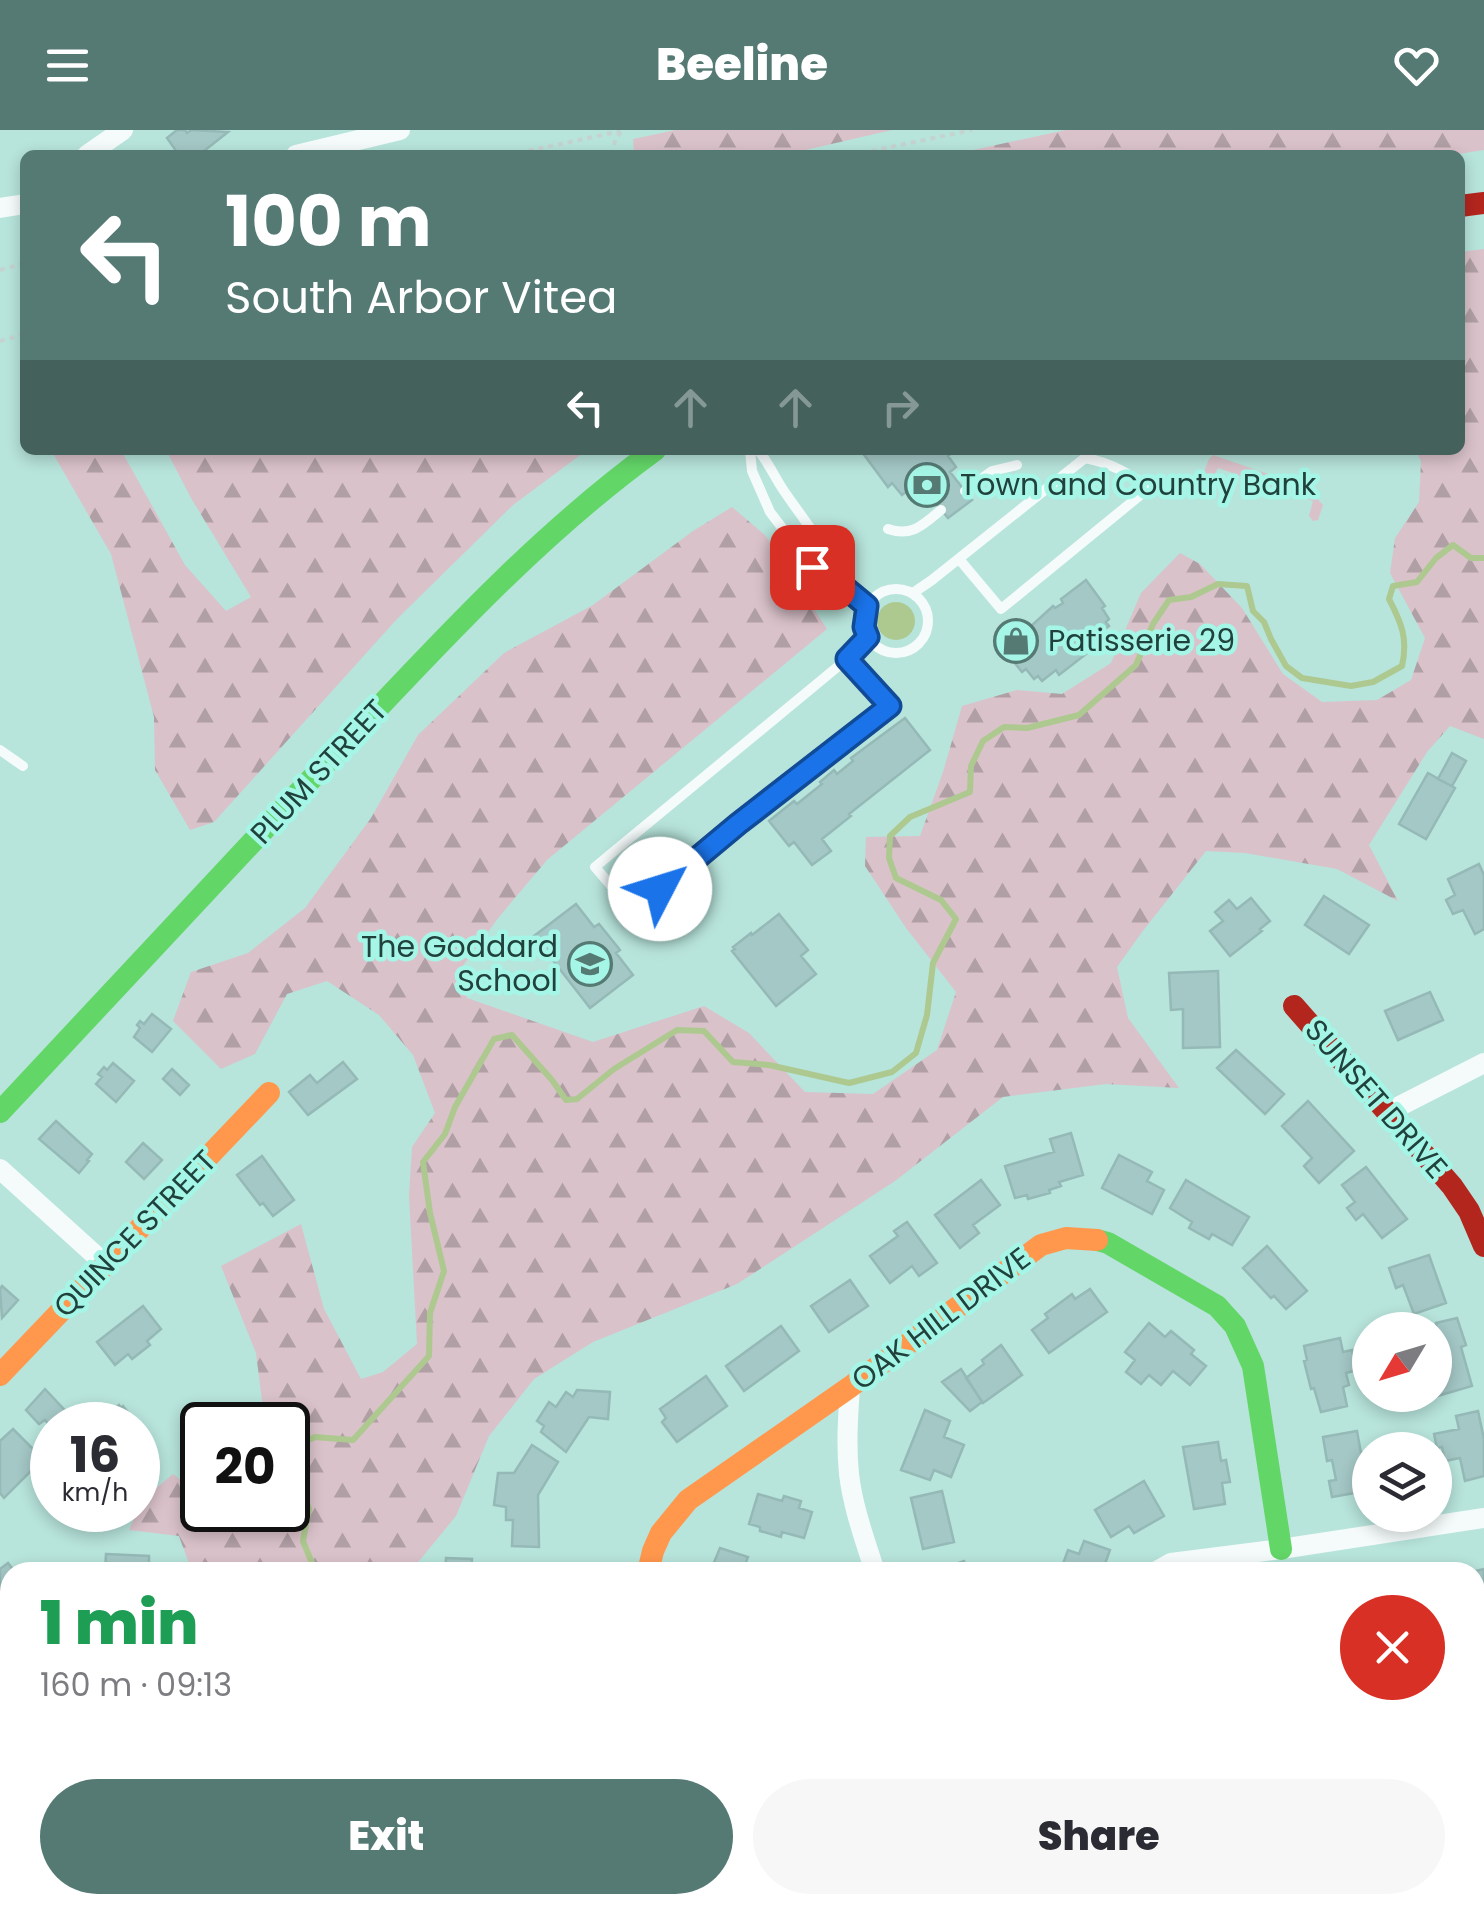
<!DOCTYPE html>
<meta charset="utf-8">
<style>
:root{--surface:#fff;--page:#f7f7f7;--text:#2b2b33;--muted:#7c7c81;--accent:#557a74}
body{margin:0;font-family:Poppins,sans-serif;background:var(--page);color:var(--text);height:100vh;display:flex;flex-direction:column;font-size:38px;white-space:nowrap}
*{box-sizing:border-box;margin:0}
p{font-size:32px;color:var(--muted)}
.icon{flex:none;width:55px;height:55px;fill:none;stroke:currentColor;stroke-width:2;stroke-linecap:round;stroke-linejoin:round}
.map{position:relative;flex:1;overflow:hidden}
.details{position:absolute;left:0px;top:1432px;width:1485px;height:352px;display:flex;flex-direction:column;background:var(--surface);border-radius:30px 30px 0 0;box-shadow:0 5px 15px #0003}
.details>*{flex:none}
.banner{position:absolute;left:20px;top:20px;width:1445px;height:305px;border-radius:15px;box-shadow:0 5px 15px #0003;background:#557a74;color:#fff;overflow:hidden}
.needle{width:65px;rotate:232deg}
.buttons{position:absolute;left:1352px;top:1182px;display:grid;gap:20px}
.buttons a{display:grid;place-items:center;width:100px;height:100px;border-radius:50%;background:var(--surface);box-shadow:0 5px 15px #0003;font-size:50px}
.speed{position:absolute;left:30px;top:1272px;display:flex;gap:20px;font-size:50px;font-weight:700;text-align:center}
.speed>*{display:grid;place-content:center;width:130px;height:130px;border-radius:50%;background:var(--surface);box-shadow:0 5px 15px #0003;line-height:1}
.speed small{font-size:25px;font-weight:400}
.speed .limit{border:5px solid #111;border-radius:15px;background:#fff;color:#111}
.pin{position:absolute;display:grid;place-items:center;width:85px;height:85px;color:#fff;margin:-42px;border-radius:20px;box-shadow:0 5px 15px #0006}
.me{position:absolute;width:110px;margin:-55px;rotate:50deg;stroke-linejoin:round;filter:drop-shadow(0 0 8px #0008)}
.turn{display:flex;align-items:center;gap:35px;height:210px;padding:0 40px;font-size:45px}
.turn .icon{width:130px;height:130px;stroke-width:2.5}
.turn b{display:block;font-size:70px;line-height:85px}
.lanes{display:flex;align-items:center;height:95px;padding:0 40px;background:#0003;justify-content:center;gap:50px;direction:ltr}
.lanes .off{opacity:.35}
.round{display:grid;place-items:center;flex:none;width:105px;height:105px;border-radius:52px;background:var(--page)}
.overview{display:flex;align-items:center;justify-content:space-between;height:170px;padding:0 40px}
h1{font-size:60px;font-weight:800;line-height:75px;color:#1e9e55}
.primary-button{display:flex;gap:20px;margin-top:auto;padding:20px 40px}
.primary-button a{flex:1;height:115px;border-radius:60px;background:var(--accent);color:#fff;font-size:40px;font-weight:800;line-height:115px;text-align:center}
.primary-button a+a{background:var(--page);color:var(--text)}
header{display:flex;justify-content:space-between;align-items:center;height:130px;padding:0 40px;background:var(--accent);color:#fff;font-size:45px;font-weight:800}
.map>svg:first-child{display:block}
.green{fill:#dac2ca}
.forest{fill:url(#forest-firs)}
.water{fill:#adc98f}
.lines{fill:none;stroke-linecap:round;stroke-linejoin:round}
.stream{stroke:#adc98f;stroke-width:6}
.building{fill:#a4c8c6;stroke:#95b9b6;stroke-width:2.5}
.path{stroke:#c5d3d0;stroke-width:4;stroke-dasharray:5 5;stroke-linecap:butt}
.lane{stroke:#f4fbfa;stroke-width:10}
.street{stroke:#f4fbfa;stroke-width:20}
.fast{stroke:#63d668;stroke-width:22}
.slow{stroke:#ff974d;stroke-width:22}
.jam{stroke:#b3261e;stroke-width:22}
.route-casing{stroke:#114b97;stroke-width:25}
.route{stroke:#1a73e8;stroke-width:18}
.labels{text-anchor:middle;stroke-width:9;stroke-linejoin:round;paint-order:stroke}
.poi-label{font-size:30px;fill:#20413c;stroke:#a5f6e6;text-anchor:start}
.street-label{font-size:30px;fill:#20413c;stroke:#a5f6e6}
</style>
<header><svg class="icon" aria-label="menu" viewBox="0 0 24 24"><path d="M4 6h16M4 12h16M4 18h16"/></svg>Beeline<svg class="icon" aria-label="heart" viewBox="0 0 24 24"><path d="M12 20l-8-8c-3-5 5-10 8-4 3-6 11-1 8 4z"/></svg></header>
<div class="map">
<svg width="1484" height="1783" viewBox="0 0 1484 1783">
<defs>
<pattern id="forest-firs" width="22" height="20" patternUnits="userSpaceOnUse" patternTransform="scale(2.5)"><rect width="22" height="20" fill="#dac2ca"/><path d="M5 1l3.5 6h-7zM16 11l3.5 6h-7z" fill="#b09fa5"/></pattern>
</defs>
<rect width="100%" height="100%" fill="#b7e4db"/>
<path class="green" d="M1213,325l93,32 17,18 -5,15 -5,1 -4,-5 4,-15 -95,-33 -8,15 -6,-2 -2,-4 7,-18z"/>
<path class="forest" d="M676,0h216l-108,25h-150l-1,-16z
M1066,0h418v20l-32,5h-502z
M1484,119v490l-34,-13 -23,26 -58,93 29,56 -61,-32 -92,-16 -39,-2 -64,81 -25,35 11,51 51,70 -73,-4 -103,13 -108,84 -158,103 -144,58 -59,37 -45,57 -33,80 -46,56h-218l-13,-36 -50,-6 13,-30 31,-26 29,23v13h16l11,8 39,-8h20v-85h-23l-9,-72 -35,-87 80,-42 23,85 37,70 22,-7 34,-28 -8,-148 3,-49 23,-34 -22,-58 -34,-40 -52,-34 -40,13 -32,60 -34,15 -48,-48 18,-49 57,-19 57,-45 66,-90 47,-83 86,-82 89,-48 100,-74 39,-24 33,28 62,94 -280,231 -48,57 -40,54 8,27 126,44 111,-36 45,27 56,59 68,2 64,-44 19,-58 -50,-64 -41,-62 1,-29 54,-1 23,-64 19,-66 55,-16 45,4 49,-31 30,-70 39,-40 20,11 42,44 41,66 39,28 55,-2 34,-20 14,-42 -35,-65 5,-35 24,-36 2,-41 -6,-11h45v-198z
M51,320h70l64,115 41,46 25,-14 -60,-99 -25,-48h421l-74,55 -116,114 -183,203 -24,8 -35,-60 -1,-53 -43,-163z
M138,1775h369l-3,8h-371z"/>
<path class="water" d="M877 491a19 19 0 1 1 38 0a19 19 0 1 1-38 0Z"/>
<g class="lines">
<path class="stream" d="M311,1442l3,-4 -11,-27 6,-32 -20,-60 26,-12 38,3 76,-84 1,-43 14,-42 -14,-58 -7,-51 22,-28 10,-27 39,-68 18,-4 40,45 14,20 11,-1 37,-30 63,-39 27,1 29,31 36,3 80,18 43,-11 24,-19 11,-38 6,-52 23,-44 -15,-19 -45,-22 -7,-20 1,-22 20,-19 60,-25 1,-26 12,-25 21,-14 23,1 52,-13 57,-50 17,-41 16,-24 22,-3 27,-13 29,2 6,25 11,11 7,17 15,27 16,12 49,8 22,-4 29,-16c6,-27 0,-42 -13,-67l4,-13 24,-4 19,-24 17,-13 18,13h13
M382,1775l12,8"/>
</g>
<path class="building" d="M177,0h8l2,3 4,-3 37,2 -29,23 -9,-2 -11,2 -12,-17z
M865,320h86l2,2 -5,4 8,11 -6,5 22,28 -24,18 -21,-26 -12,9 -8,-10 -5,4 -10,-12 -4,4 -26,-35z
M1086,450l19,26 -3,2 7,11 -3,3 3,4 -15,11 5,7 -40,31 -3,-5 -14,11 -4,-5 -4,3 -8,-10 -4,3 -21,-26 26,-21 2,3 24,-22 2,2 8,-5 -2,-4z
M905,588l25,32 -81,64 2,2 -29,23 9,12 -19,14 -18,-23 -5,4 -20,-25 25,-20 3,3 25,-20 -2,-2 14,-12 3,4 16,-13 -2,-3z
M1452,623l14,8 -14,25 -14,-7z
M1428,643l27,15 -29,51 -27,-15z
M1479,734l5,11v54l-9,5 -12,-24 -10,4 -7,-14 9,-5 -7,-16z
M1324,766l45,29 -20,29 -44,-29z
M1251,768l19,23 -10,8 2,2 -32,25 -20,-25 13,-10 -8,-9 14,-12 8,9z
M576,774l18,23 5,-3 21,26 -4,3 17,22 -43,33 -56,-72z
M779,784l29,36 -7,6 15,18 -40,32 -44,-55 3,-2 -2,-2 18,-14 1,2z
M1218,841l2,76 -37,1v-39l-12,1 -2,-37z
M1430,862l13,28 -45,20 -13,-29z
M152,884l19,15 -19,23 -18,-15 6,-9 -3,-3 3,-4 4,3z
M1236,920l48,44 -19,20 -48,-46z
M343,932l14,17 -49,36 -19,-23 21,-17 7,8z
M113,933l21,18 -18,21 -20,-18 6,-7 -4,-3 6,-7 3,3z
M172,939l17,16 -9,10 -17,-16z
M1308,971l46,50 -35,32 -15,-17 8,-8 -30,-32z
M56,991l36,33 -5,6 2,1 -10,12 -40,-34z
M1071,1003l12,42 -24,7 2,4 -12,4 1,3 -22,6 -1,-4 -12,3 -10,-32 49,-14 -4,-13z
M143,1013l19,17 -18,19 -18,-17z
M1119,1025l33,17 -5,9 17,9 -12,24 -50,-26z
M262,1026l32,44 -21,16 -10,-13 -3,2 -23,-30z
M1366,1037l41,52 -25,19 -19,-24 -7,6 -9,-12 8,-6 -13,-17z
M981,1050l19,25 -27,20 6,8 -19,15 -25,-33z
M1186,1050l63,37 -17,28 -20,-11 -3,5 -20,-11 3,-6 -22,-14z
M907,1092l30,41 -18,13 -7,-10 -22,17 -20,-27 28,-20 -4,-5z
M1267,1116l40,45 -21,18 -12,-13 -3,2 -28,-30z
M1429,1125l17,48 -32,11 -11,-29 -7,3 -7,-20z
M850,1150l18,26 -39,26 -18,-26z
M2,1156l16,14 -16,18 -2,-29z
M1090,1159l17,23 -58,41 -17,-23 16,-12 -3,-4 27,-20 3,5z
M143,1176l18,23 -14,12 3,4 -18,14 -4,-5 -13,11 -18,-23z
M1457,1188l9,27 -5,2 11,39 -38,11 1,-26 5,-1 -5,-12v-24l3,-1 -2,-10z
M1149,1193l16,14 6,-6 23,19 -3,4 15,12 -16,19 -17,-14 -12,14 -12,-10 -8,9 -15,-12 9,-12 -10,-8z
M781,1196l18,25 -55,40 -18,-25z
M1340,1208l3,14 9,-2 5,20 -11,3 3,12 -6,2 4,19 -26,6 -7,-24 -3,1 -7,-28 3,-1 -3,-14z
M1001,1215l21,30 -39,28 -17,-25 18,-14 -2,-4z
M961,1239l21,33 -12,9 -28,-29z
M706,1246l21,30 -50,36 -15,-20 4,-4 -6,-9z
M45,1259l28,30 -7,6h-14v3l-7,-8 -6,4 -13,-14z
M577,1260l33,2 -2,27 -19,-2 -23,35 -25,-20 3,-6 -7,-5 12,-19 7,5 10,-15 7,5z
M119,1275l2,3 2,-2 31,39 -16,13v-33h-38l13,-10 -3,-3z
M925,1280l25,11 -6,16 20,8 -13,32 -17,-7 -4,10 -29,-10z
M1478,1281l6,28v37l-19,5 -5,-23 -15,3 -3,-14 -5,1 -3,-14 25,-5 -3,-13z
M13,1299l30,30 -39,39 -4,-5v-52z
M1357,1301l4,22 9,-2v19l-8,2 4,19 -34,6 -3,-16 7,-1 -4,-20 -5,1 -4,-24z
M1218,1312l3,19 5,-1 4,22 -8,1 3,21 -31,5 -11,-62z
M532,1315l26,17 -20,33 1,52 -27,-1 1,-26h-7v-13l-12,-2 4,-32h16z
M1144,1351l20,35 -30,17 -5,-7 -18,11 -16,-27z
M942,1361l12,51 -31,7 -12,-51z
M758,1364l24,7 2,-5 17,5 -2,7 13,4 -8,26 -22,-6 -1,5 -21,-6v-4l-11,-3z
M1084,1411l26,9 -8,22h-42l8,-22 11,4z
M720,1418l28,9 -6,15h-32z
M106,1424l43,2v16h-44z
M446,1428l26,1 -1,13h-26z
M964,1431l4,11h-37z
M8,1433l7,9h-5v52h-3l-7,-9v-46z
M1484,1439v33l-9,2v-32h-4z
M3,1611l7,9v8l-10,7v-22z
M10,1643v36l-10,8v-36z
M10,1688v36l-10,7v-36z
M1484,1688v25l-9,1v-24z
M22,1775h37l1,2 -7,6h-24z
M594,1775h35l4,3 -5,5h-39z
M1028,1775h68l2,6 -7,2h-60z
M1357,1775h26l18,7 2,-2 9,3h-58z
M1450,1775h24l10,5v3h-38z"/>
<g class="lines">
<path class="path" d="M509,25l112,-24
M613,25l2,-15 6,-8
M852,25l120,-25
M0,140l25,-7
M0,211l25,-7"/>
<path class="lane" d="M750,320l2,21 18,41 42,55 26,15 29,24
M758,320c11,13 17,28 26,41 21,31 42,54 54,90
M965,361l27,-20 25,-6
M888,399c24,8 35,-4 53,-19
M864 491a32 32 0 1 1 64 0a32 32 0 1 1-64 0Z
M913,463l19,-13 153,-122c26,5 43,15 64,30l-148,121 -42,-50
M847,529l43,47 -152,119 -105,86 -38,-44 252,-208 21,-22
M0,620l23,16"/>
<path class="street" d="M87,25l36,-25
M296,25l104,-25
M0,78l25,-4
M1388,982l96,-49
M0,1039l105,95
M850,1257c-2,29 -4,58 -1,87 4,34 16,66 26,98
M1155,1442l16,-9 110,-14 203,-31
M1475,1628l9,-2
M678,1775l3,8
M982,1775l2,8
M1229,1775l2,8
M823,1783l19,-8"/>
<path class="fast" d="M0,982c110,-118 221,-236 331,-354 103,-109 203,-220 324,-308
M1097,1110l11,3 109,63 18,20 18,40 28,183"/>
<path class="slow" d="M0,1245l269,-282
M648,1442l5,-21 8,-18 27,-33 162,-113 191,-142 25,-7 31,2"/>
<path class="jam" d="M1460,76l24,-3
M1294,876l158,180 17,25 15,35"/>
</g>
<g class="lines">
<g class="route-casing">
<path id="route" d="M660,759l78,-65 152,-118 -43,-47 21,-22 -4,-10 3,-21 -29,-24 -26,-15"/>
</g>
<use href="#route" class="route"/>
</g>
<defs>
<g id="bank-ring" transform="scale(2.25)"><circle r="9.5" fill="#a5f6e6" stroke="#557a74" stroke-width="1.5"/><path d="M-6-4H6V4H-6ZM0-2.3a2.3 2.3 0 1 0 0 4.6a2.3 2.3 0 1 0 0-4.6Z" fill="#557a74"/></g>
<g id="shop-ring" transform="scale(2.25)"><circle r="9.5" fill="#a5f6e6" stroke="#557a74" stroke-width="1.5"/><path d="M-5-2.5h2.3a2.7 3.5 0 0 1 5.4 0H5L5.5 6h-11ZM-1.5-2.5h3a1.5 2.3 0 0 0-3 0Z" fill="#557a74"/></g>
<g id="school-ring" transform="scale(2.25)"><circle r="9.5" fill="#a5f6e6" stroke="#557a74" stroke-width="1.5"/><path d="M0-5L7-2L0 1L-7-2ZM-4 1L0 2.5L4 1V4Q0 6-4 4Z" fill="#557a74"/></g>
</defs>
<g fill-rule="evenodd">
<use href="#bank-ring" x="927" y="355"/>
<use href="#shop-ring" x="1016" y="511"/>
<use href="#school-ring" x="590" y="834"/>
</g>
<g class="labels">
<g class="poi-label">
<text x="960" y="365">Town and Country Bank</text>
<text x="1048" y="521">Patisserie 29</text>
<text x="558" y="827" text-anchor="end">The Goddard<tspan x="558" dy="34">School</tspan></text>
</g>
<g class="street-label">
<text transform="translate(319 642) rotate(-47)" y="10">PLUM STREET</text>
<text transform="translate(1376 969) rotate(49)" y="10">SUNSET DRIVE</text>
<text transform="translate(135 1104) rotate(-46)" y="10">QUINCE STREET</text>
<text transform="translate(941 1189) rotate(-37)" y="10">OAK HILL DRIVE</text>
</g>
</g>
</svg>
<div class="buttons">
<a><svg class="needle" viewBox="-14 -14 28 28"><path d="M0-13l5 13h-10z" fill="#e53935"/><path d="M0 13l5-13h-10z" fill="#7c7c81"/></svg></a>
<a><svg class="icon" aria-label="layers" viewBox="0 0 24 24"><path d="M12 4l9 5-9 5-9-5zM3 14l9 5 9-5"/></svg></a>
</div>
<div class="speed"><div>16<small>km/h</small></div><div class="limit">20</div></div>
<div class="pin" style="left:812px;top:437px;background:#d93025"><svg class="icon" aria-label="arrive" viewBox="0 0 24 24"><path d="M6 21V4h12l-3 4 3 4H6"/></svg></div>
<svg class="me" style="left:660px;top:759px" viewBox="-20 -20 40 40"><circle r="19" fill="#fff"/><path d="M0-13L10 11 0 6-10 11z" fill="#1a73e8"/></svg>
<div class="banner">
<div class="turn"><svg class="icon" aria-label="left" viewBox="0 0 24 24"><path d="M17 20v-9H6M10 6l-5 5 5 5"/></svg><div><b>100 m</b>South Arbor Vitea</div></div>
<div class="lanes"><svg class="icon" aria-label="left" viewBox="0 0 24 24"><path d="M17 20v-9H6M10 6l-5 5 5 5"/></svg><svg class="icon off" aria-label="ahead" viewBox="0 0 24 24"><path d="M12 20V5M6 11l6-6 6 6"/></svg><svg class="icon off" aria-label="ahead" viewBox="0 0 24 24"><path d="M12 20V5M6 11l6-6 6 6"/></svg><svg class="icon off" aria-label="right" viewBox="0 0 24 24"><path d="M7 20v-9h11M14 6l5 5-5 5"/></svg></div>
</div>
<section class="details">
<div class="overview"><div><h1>1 min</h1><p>160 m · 09:13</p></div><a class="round" style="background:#d93025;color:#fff"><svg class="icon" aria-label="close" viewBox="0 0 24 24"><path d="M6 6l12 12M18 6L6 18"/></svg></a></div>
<div class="primary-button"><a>Exit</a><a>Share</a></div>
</section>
</div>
